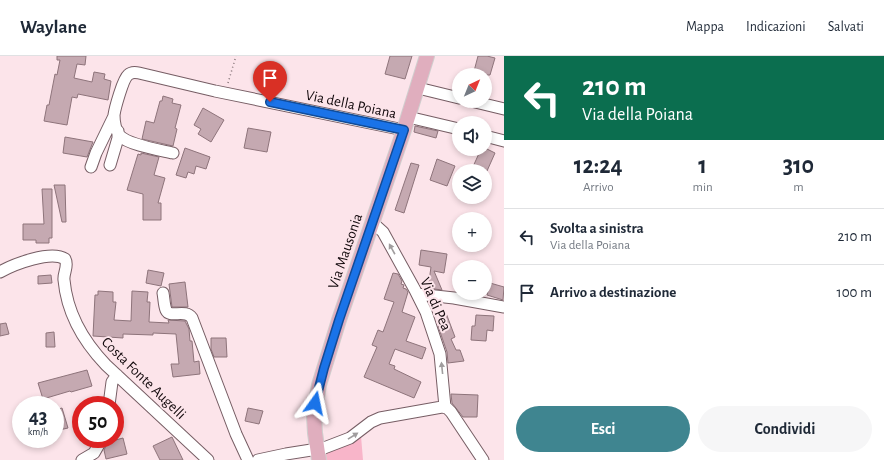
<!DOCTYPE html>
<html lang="it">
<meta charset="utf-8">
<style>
:root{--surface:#fff;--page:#f6f6f7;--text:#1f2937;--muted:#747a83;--line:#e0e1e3;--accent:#3f8590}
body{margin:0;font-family:"Alegreya Sans",sans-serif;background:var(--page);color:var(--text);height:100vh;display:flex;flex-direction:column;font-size:15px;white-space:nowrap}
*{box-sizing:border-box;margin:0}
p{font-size:13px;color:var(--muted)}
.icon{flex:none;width:22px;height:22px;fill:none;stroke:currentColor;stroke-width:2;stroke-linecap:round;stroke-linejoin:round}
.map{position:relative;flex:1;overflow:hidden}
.drawer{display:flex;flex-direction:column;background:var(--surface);width:380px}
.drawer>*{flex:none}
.top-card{background:#0b6e4f;color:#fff;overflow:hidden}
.needle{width:26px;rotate:43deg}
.controls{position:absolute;left:452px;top:12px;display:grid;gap:8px}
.controls a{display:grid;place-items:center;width:40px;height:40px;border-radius:50%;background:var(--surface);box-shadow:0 2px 6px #0003;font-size:20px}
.speed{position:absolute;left:12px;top:340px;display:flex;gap:8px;font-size:20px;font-weight:700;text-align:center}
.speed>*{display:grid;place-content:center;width:52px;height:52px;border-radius:50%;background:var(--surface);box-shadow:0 2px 6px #0003;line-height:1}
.speed small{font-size:10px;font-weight:400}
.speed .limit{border:6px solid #d22;background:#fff;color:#111}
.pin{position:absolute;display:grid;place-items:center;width:34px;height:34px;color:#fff;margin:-41px -17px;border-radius:50% 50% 50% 0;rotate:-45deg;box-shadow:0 0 4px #0007}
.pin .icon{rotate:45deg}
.me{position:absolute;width:44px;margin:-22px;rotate:12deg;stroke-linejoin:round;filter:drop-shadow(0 0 3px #0008)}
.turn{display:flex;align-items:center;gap:14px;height:84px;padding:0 12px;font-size:18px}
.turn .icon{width:52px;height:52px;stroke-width:2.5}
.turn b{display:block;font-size:28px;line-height:34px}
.eta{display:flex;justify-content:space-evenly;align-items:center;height:68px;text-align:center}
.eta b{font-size:24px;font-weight:700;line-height:28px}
.primary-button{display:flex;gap:8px;margin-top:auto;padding:8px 12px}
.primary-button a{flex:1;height:46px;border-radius:24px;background:var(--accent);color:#fff;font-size:16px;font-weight:700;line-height:46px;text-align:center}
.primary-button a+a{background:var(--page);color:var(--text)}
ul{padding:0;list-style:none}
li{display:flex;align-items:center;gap:12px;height:56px;padding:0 12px;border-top:1px solid var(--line)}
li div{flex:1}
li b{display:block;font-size:15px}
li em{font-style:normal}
header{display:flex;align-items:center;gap:24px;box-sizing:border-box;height:56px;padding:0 20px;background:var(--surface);border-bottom:1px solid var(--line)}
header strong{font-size:19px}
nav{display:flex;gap:22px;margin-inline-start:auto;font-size:14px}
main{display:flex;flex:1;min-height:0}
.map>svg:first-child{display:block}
.green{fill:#f8b5c9}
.building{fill:#c5a9b1;stroke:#8e747b}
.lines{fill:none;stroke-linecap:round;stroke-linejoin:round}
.minor-casing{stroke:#765d64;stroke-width:13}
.major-casing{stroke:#d0cece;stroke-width:16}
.path{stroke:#807074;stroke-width:1.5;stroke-dasharray:1 3;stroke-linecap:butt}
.minor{stroke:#fff;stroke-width:11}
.major{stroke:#e0aebe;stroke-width:14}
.oneway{fill:#a09d9e}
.route-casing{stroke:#114b97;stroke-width:10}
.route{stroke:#1a73e8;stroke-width:7}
.labels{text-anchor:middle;stroke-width:4;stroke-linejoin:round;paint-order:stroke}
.street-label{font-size:15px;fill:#12090c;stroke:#fce4ea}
</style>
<header>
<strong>Waylane</strong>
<nav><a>Mappa</a><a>Indicazioni</a><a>Salvati</a></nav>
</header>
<main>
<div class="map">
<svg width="504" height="404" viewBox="0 0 504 404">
<rect width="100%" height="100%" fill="#fce4ea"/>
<path class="green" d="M361,380l2,24h-37l-1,-9z"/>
<path class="building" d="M57,0h29l-1,9 -8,-1 -3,14 18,4 2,-10 11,2 -1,5 7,2 -3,19 -30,-6 -1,4 -5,-1 -5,28 -23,-4 3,-16h2l6,-31 2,1 3,-15h-3z
M390,0h22l-7,23 -20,-5z
M478,0h9l8,2 -5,17h-17z
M163,40l10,3 -1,4 9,2 -6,23 2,1 -4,17 -31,-7 4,-18 8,2 6,-22h2z
M203,52l21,12 -13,22 -13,-8 3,-5 -7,-4z
M415,70l23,5 -2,7 -22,-6z
M248,72l23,4 -4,20 -23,-4z
M65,81l28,5 -6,15 -24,-4z
M185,92l25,9 -4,12 -10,-3 -2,8 -6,-2 -2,6 -10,-3z
M481,93h6l8,4 -8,18h-16z
M141,97l18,4 -5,18 11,3 -7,25h3v17h-18v-26l-16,-4 11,-36 3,1z
M437,103l18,7 -8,20 -17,-6z
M411,107l8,2 -15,48 -9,-3z
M54,129h11l1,37h-4z
M42,133h10v49h-3v5h-13v-3h-13v-16h21z
M421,194l26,4 -3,19 -10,-2 8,19 -15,-2 -3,-5 5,-2 2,-14 -12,-2z
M148,214l16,3 -3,13 -15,-3z
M393,217l5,1 4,7 -1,3 3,1 -1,3 3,1 2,3 -6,20 13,5 -9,24 20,7 -4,11 -27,-10 -6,15 6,2 -1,3 27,13 -7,16 -50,-21 13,-30 -5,-2 6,-15 5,2 11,-30 -10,-3z
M51,219l1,8 -14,1v-8z
M185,226l3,25h-16l-3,-23z
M490,227l14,4 -1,13 -16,-5z
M98,235l15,1v10h3l-2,18 17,1 1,-30 16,1 -1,10h3l-1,20 20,1 -1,-3 17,1 4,8 1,12h2l2,21 5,-1 1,13 -27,3 -2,-13h8l-3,-30 -23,-1v2l-30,-1v4l-30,-2 2,-41h3z
M446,257l9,24 -4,2 5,11h4l4,11 -16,2 -1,-11 -9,-26 4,1z
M476,259l18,1 -1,15 -6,-1 -1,11 -15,-1 1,-14h3z
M6,267l3,11 -9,2v-12z
M54,276l1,15h-9v-14z
M211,282h15l1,19h-13l-3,-8z
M87,314l5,16 -21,6 -1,-1 -27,8 -5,-16z
M451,338l27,1 -1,22h-14l-11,-14z
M62,352l6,20 -13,3v-21z
M248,352l15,3 -4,13 -14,-3z
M172,381l11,23h-23l-7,-14z
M123,382l4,16 -21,5 -2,-9 4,-8z"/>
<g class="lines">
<g class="minor-casing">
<path id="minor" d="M418,32l41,10
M471,45l33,8
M408,61l51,12
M485,80l19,5
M173,97c-13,-3 -44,-8 -53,-17 -4,-5 -6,-14 -6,-21 1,-7 9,-36 14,-40 3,-3 7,-3 11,-2l76,18 189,39
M110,109l8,-27v-7
M91,111l5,-14 18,-37
M373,167l10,9 32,58 11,22 14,42 5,53
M0,216c14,-8 51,-22 65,-13 4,7 -2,14 -1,21 3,33 20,62 42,85l102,95
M163,237c1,5 1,12 3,17 4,9 19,-2 26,8l44,116 12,26
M417,238l37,4 50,9
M109,349l3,-23 5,-7
M82,404l12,-7 8,-14
M258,404l28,-6 38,-6 26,-10 21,-16 9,-4 62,-11 5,1 4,4 32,48"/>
</g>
<g class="major-casing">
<path id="major" d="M319,404l-4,-27 -1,-17 5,-31 20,-65 65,-190 23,-74"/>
</g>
<path class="path" d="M228,27l8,-27"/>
<use href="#minor" class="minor"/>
<use href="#major" class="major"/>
</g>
<defs><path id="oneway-solid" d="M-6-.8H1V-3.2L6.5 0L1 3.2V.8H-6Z"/></defs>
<g class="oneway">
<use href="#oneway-solid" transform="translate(392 193) rotate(-119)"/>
<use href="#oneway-solid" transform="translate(442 312) rotate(-96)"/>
<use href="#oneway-solid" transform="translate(353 380) rotate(-32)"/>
</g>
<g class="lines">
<g class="route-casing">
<path id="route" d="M270,46l134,28 -65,190 -15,48 -9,35"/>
</g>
<use href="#route" class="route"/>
</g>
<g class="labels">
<g class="street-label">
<text transform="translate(351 48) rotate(12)" y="5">Via della Poiana</text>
<text transform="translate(345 195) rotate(-71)" y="5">Via Mausonia</text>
<text transform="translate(436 248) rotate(66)" y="5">Via di Pea</text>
<text transform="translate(144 322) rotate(44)" y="5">Costa Fonte Augelli</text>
</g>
</g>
</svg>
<div class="controls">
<a><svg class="needle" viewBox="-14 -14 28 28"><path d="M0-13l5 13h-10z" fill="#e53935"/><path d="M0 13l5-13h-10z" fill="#747a83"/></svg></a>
<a><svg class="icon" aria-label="sound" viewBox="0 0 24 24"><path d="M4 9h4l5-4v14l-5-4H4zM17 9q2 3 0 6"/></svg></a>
<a><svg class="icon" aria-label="layers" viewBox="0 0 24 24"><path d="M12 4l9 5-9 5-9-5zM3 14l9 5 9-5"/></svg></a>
<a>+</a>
<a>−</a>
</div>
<div class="speed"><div>43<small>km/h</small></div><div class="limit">50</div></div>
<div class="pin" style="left:270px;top:46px;background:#d93025"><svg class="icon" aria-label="arrive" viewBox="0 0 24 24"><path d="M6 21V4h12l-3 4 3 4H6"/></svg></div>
<svg class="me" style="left:315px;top:347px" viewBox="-20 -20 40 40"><path d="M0-17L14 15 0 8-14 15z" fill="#1a73e8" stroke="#fff" stroke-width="4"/></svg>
</div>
<section class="drawer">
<div class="top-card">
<div class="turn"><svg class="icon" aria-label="left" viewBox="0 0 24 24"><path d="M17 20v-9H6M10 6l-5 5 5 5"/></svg><div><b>210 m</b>Via della Poiana</div></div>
</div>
<div class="eta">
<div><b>12:24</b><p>Arrivo</p></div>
<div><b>1</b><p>min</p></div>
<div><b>310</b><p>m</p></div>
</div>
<ul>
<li><svg class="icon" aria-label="left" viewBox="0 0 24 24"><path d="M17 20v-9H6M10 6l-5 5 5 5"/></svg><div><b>Svolta a sinistra</b><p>Via della Poiana</p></div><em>210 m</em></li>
<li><svg class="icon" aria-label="arrive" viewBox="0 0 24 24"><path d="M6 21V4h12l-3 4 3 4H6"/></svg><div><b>Arrivo a destinazione</b></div><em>100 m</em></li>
</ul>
<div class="primary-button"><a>Esci</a><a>Condividi</a></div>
</section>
</main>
